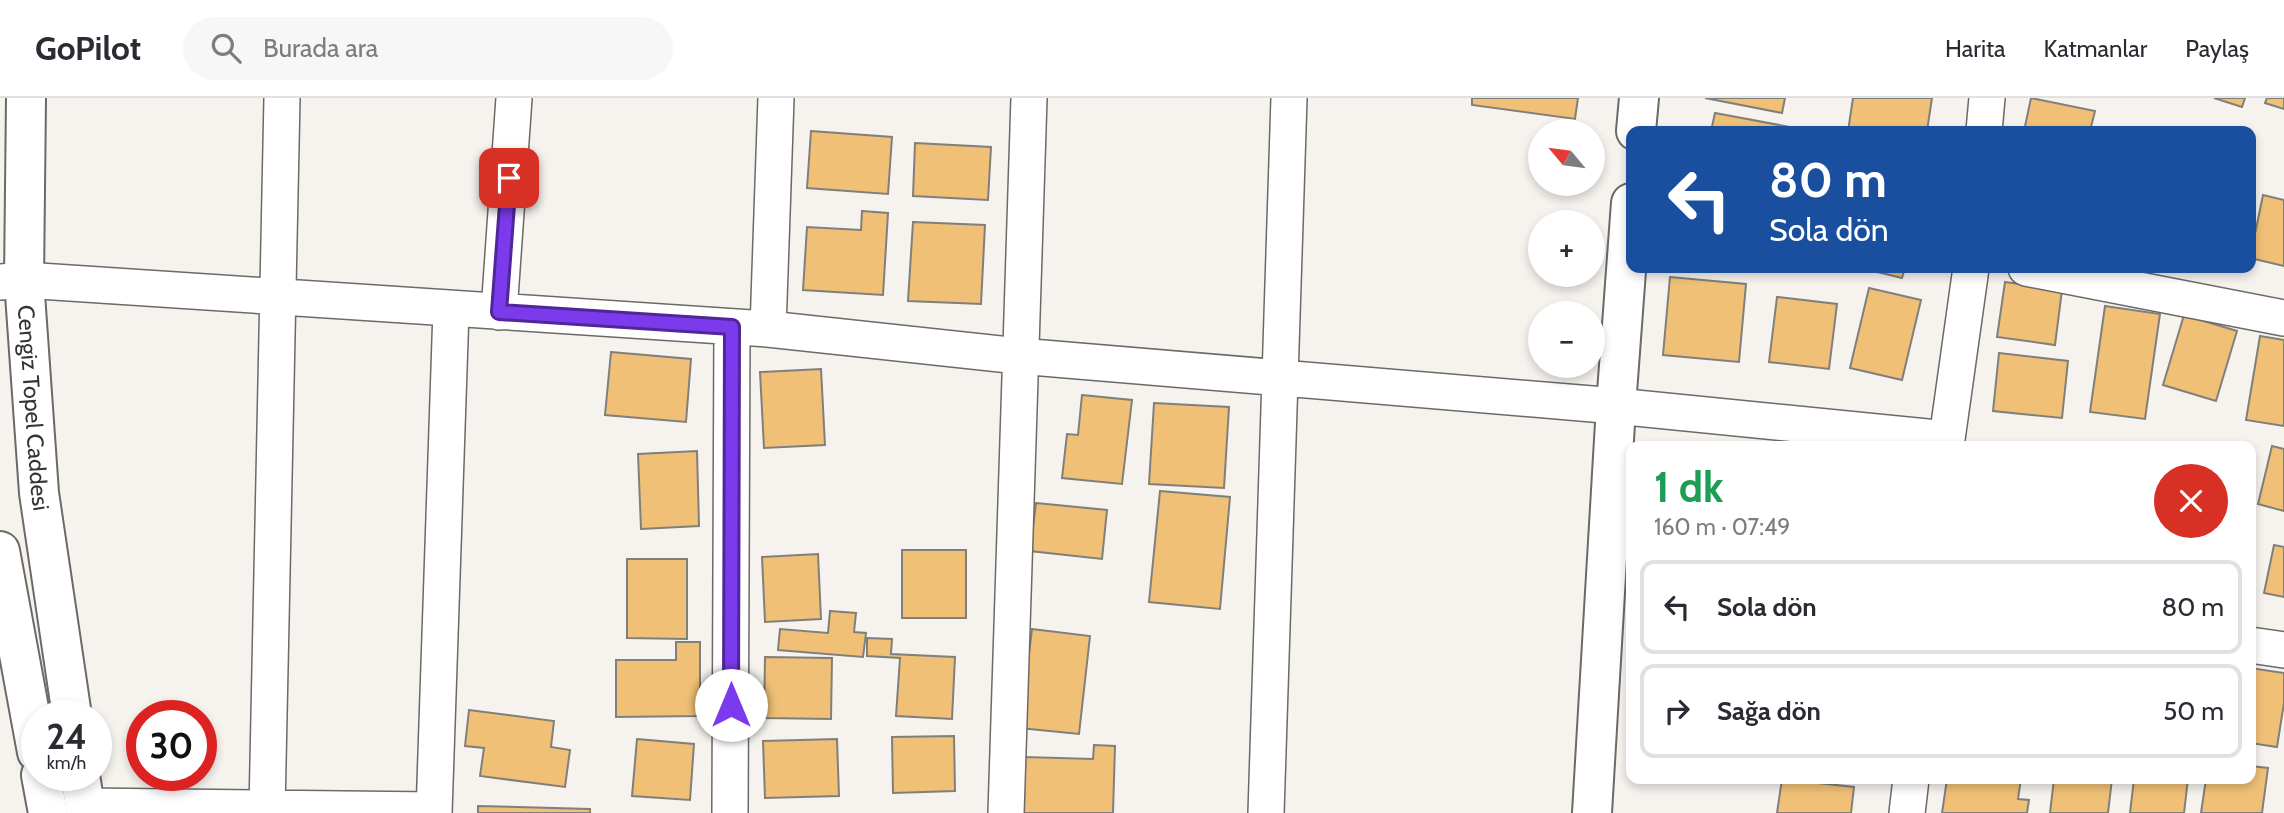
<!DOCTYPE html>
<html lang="tr">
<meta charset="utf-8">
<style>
:root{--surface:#fff;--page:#f7f7f7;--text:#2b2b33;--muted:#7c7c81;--line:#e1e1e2}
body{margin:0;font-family:Cabin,sans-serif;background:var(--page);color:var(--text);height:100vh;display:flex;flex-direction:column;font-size:26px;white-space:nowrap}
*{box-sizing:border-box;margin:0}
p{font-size:23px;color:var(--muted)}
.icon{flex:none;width:38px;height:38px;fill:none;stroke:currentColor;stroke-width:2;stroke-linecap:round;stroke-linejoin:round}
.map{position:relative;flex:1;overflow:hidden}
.details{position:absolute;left:1626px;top:343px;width:630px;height:343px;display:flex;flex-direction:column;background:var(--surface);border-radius:14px;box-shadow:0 4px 10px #0003}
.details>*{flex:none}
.top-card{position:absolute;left:1626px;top:28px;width:630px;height:147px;border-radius:14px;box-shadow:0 4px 10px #0003;background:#1a4fa0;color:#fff;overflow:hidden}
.needle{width:46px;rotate:299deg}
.fabs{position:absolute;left:1528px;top:21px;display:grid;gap:14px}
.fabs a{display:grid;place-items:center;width:77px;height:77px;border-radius:50%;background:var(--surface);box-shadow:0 4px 10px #0003;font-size:35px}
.speed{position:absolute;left:21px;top:602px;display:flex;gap:14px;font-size:35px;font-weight:700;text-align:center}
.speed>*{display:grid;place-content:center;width:91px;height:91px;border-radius:50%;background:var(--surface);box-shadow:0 4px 10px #0003;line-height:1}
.speed small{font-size:18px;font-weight:400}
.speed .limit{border:10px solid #d22;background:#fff;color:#111}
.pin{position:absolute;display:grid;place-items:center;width:60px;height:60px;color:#fff;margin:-30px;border-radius:14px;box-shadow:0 4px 10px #0006}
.me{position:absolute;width:77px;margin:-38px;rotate:0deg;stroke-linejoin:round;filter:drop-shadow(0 0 5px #0008)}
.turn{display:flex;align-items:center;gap:24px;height:147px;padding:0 28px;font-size:32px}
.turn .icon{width:91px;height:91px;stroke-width:2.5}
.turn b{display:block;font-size:49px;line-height:60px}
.round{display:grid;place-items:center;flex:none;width:74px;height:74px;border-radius:37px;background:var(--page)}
.summary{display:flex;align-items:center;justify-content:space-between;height:119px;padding:0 28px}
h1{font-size:42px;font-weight:700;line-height:52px;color:#1e9e55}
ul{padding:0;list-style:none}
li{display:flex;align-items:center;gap:21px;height:94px;margin:0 14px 10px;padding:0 14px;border:4px solid var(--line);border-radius:14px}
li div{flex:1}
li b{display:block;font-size:26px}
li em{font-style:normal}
header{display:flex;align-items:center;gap:42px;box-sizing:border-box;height:98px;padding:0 35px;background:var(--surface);border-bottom:2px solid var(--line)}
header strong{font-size:33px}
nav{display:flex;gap:38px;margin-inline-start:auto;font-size:24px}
.search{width:490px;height:63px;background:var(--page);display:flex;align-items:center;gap:18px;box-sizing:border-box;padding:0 24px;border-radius:38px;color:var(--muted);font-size:26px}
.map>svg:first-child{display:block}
.building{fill:#f0c076;stroke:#817f7c;stroke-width:2}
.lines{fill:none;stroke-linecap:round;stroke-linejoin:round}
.street-casing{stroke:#6c6967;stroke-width:38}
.secondary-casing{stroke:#6c6967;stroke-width:42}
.street{stroke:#fff;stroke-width:35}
.secondary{stroke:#fff;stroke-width:38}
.route-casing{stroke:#51269a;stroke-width:18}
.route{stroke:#7c3aed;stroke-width:12}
.labels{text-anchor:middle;stroke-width:5;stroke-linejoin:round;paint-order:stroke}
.street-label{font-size:23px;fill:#363433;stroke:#fff}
</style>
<header>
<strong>GoPilot</strong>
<div class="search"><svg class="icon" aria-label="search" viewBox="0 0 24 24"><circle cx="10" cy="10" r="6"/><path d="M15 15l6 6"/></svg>Burada ara</div>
<nav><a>Harita</a><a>Katmanlar</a><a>Paylaş</a></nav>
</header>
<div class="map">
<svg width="2284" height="715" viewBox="0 0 2284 715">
<rect width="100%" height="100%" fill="#f6f3ef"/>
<path class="building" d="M1472,0h106l-3,21 -103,-14z
M1705,0h80l-3,15z
M1853,0h79l-5,33h-79z
M2031,0l64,13 -5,20h-66z
M2214,0h31l-3,9z
M2267,0h17v11l-19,-6z
M1715,15l75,14v4h-79z
M811,33l81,6 -4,57 -81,-6z
M915,45l76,4 -3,53 -75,-4z
M2263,97l21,5v66l-34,-8z
M862,113l26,2 -5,82 -80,-5 4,-63 54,3z
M913,124l72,3 -4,79 -73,-3z
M1861,170h44l-3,10z
M1670,179l76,7 -7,78 -76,-7z
M2005,184l57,8 -7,55 -58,-8z
M1869,190l52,12 -19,80 -52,-12z
M1777,199l60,7 -8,65 -60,-7z
M2105,208l55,8 -15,105 -55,-7z
M2184,217l53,16 -21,70 -53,-16z
M2260,238l24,4v86l-38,-6z
M611,254l80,7 -5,63 -81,-7z
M1999,255l69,8 -6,57 -69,-7z
M821,271l4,76 -61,3 -4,-76z
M1082,297l50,5 -10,84 -60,-6 5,-44 11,1z
M1154,305l75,4 -5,81 -75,-4z
M2272,348l12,3v62l-26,-7z
M697,353l2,75 -58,3 -3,-75z
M1160,393l70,6 -10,112 -71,-7z
M1036,405l71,7 -5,49 -72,-8z
M2274,447l10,2v50l-20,-4z
M902,452h64v68h-64z
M818,456l3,65 -56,3 -3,-65z
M627,461h60v80l-60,-1z
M830,513l26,2 -2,19 12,1 -3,24 -85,-7 2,-21 48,4z
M1032,531l58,7 -11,98 -59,-6z
M867,540l25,1 -1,15 64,3 -3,62 -56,-3 4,-58 -33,-2z
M676,544h24v74l-84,1v-57h60z
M765,559l67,1 -1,61 -67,-1z
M2250,570l34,5v30l-7,44 -27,-4z
M469,612l85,11 -3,26 19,3 -5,37 -85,-11 4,-28 -19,-2z
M954,638l1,55 -62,2 -1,-56z
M637,641l57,5 -4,56 -58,-4z
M837,641l2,57 -74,2 -2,-57z
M1094,647l21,1 -2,67h-90l2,-56 68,2z
M2250,668l18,2 -6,45h-61l5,-34h44z
M1782,681l72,8 -3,26h-74z
M1947,681h74l-3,20 11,1 -2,13h-85z
M2054,681h58l-4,34h-58z
M2134,681h54l-4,34h-54z
M478,708l112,3v4h-112z"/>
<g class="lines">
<g class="street-casing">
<path id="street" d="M1984,33l3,-33
M2026,170l258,50
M0,184l24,-2 744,49 251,27 597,50 331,33
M499,214l15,-214
M768,231l8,-231
M1946,348l25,-178
M2250,547l34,5
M85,708l349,4
M267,712l15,-712
M434,715l17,-503
M730,715l2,-486
M1006,715l23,-715
M1266,715l23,-715
M1907,715l4,-34"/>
</g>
<g class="secondary-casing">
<g id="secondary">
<path id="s1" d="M26,0l-2,182 15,213 33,223"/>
<path d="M1636,33l3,-33"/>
<path d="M0,453l37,201"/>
<path d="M41,677l7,38"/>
<path d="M80,677l6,38"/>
<path d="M1592,715l24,-407 15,-203"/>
</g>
</g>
<use href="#street" class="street"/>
<use href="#secondary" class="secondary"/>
</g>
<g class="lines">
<g class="route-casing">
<path id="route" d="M509,80l-10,134 233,15 -1,378"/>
</g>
<use href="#route" class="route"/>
</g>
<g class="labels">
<g class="street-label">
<text dy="8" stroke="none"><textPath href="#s1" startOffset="310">Cengiz Topel Caddesi</textPath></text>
</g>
</g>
</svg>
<div class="fabs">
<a><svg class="needle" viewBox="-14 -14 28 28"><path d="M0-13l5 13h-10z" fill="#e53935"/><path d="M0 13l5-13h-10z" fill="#7c7c81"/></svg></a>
<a>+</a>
<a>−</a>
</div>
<div class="speed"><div>24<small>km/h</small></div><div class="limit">30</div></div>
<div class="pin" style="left:509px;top:80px;background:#d93025"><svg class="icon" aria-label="arrive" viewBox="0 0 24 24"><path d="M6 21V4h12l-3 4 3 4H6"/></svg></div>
<svg class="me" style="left:731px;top:607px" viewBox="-20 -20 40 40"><circle r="19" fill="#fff"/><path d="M0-13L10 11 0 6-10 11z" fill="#7c3aed"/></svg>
<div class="top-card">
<div class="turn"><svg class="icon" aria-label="left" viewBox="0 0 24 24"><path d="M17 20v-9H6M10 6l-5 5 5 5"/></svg><div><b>80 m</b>Sola dön</div></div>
</div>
<section class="details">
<div class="summary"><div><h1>1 dk</h1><p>160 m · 07:49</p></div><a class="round" style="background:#d93025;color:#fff"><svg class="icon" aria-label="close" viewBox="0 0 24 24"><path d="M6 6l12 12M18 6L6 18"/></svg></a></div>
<ul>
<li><svg class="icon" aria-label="left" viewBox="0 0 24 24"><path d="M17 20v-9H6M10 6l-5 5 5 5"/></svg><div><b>Sola dön</b></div><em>80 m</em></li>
<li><svg class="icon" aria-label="right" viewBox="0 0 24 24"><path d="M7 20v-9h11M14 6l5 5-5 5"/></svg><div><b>Sağa dön</b></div><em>50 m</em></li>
</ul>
</section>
</div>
